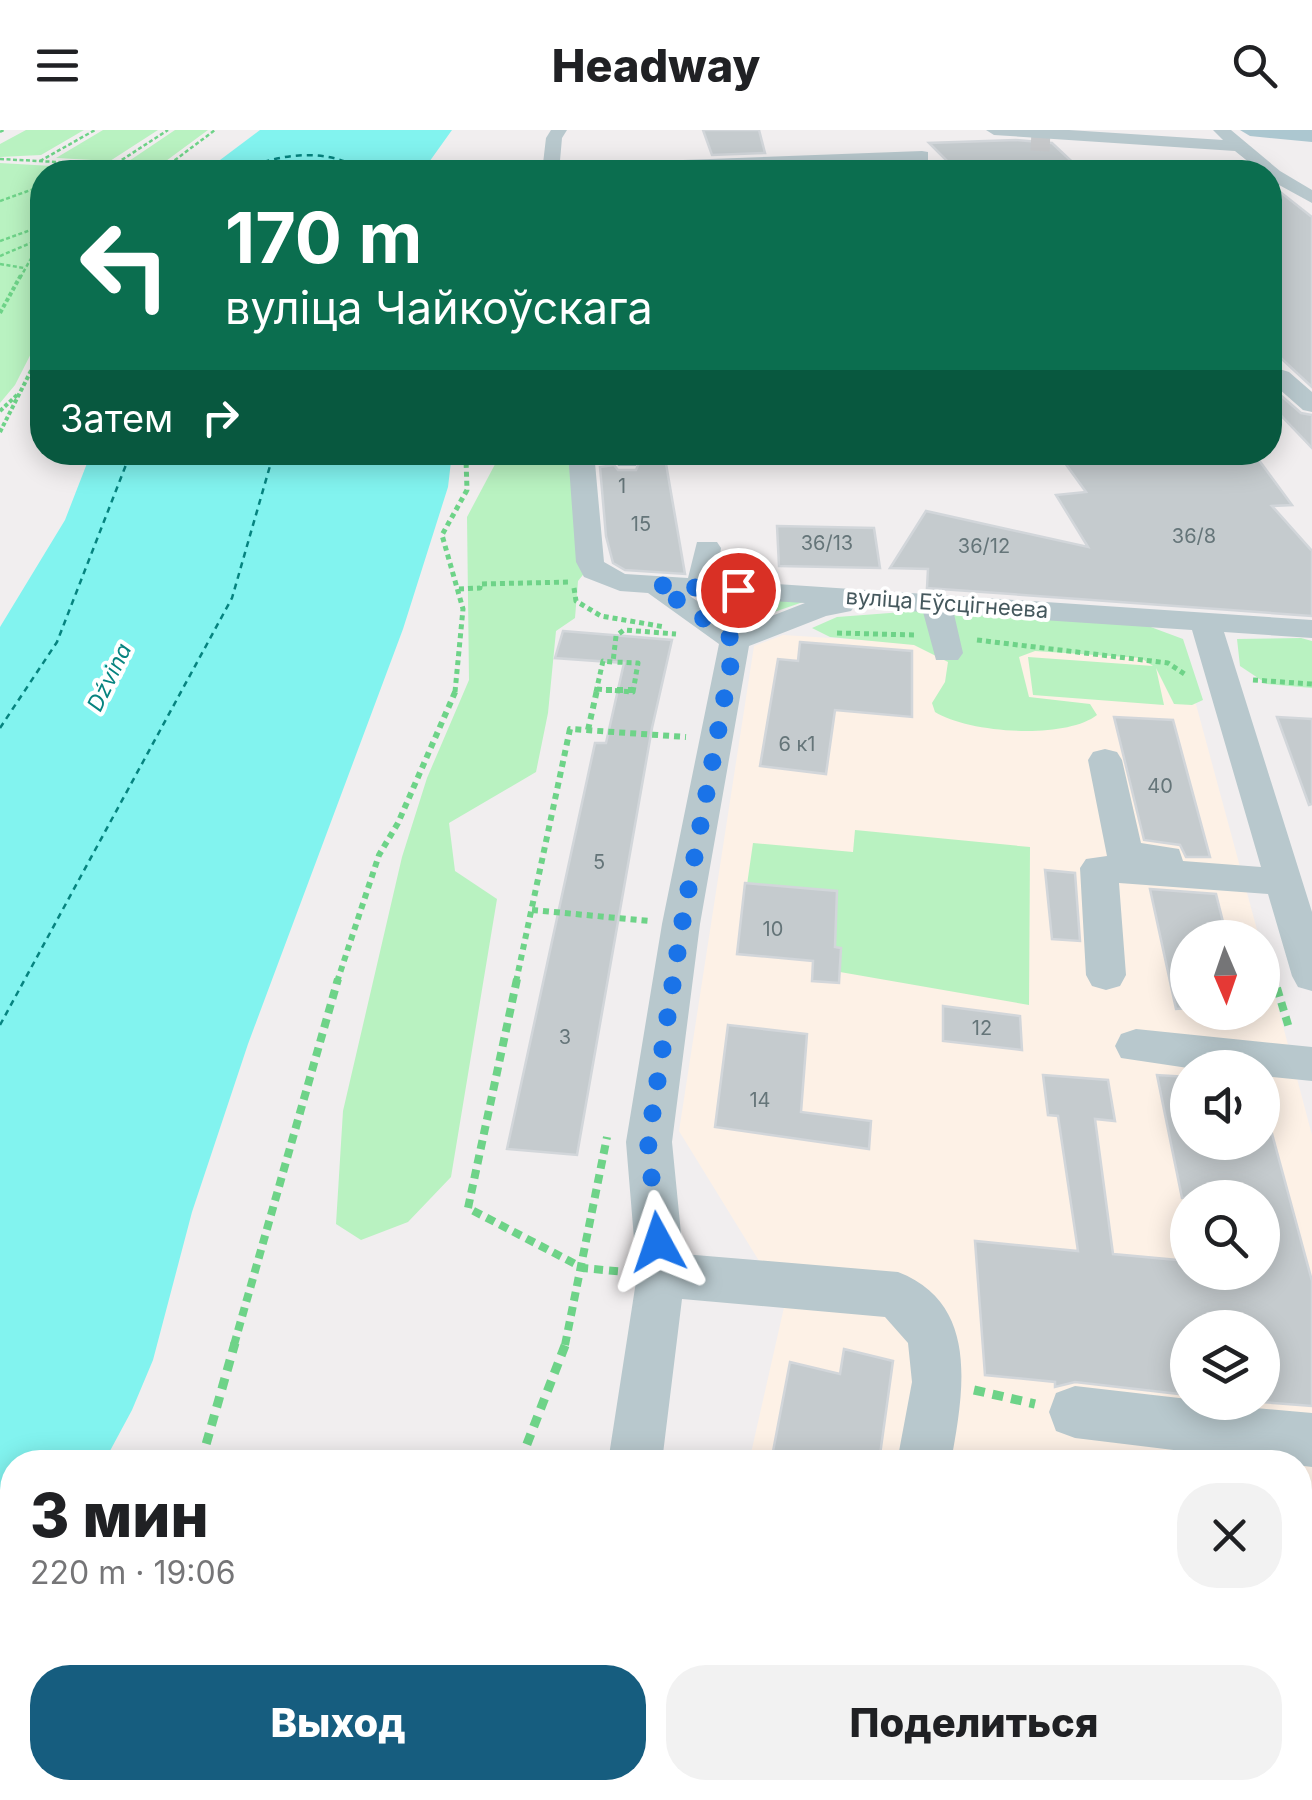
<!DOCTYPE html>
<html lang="ru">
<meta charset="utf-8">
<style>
:root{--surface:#fff;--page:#f2f2f2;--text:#202124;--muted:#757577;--accent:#165d7f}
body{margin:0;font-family:Inter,sans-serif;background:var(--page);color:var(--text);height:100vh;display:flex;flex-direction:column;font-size:38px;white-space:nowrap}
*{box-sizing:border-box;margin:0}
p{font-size:32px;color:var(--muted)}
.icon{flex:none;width:55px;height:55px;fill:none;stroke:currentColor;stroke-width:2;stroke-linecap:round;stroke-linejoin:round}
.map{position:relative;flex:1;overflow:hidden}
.side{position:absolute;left:0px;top:1320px;width:1312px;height:350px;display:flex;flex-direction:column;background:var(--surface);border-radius:40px 40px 0 0;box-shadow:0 5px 25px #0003}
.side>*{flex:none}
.top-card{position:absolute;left:30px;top:30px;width:1252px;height:305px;border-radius:40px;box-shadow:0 5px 25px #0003;background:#0b6e4f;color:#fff;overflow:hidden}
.needle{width:65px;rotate:178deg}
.fabs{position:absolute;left:1170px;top:790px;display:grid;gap:20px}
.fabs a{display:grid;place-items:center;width:110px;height:110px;border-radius:50%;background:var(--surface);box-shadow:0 5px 25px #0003;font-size:50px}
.pin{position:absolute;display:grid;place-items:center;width:85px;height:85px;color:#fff;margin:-42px;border:5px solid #fff;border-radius:50%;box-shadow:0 2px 10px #0007}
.me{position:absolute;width:110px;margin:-55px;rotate:355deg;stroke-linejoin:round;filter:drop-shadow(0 0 8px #0008)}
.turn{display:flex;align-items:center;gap:35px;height:210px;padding:0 30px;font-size:45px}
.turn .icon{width:130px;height:130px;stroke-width:2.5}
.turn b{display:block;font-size:70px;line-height:85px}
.then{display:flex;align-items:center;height:95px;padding:0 30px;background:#0003;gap:20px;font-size:38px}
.round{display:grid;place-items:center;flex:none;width:105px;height:105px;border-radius:40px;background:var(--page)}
.headline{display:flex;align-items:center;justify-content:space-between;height:170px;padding:0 30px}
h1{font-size:60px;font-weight:800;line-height:75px}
.cta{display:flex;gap:20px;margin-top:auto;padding:20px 30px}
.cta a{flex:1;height:115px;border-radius:40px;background:var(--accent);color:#fff;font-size:40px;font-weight:800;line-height:115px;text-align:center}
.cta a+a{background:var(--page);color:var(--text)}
header{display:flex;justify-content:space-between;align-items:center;height:130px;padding:0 30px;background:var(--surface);font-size:45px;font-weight:800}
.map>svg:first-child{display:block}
.commercial{fill:#fdf1e6;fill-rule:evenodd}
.green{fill:#b9f2c1}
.water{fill:#82f3ef}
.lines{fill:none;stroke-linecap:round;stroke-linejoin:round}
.ferry{stroke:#06837f;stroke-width:2.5;stroke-dasharray:6 5;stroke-linecap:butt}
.building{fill:#c5cbce;stroke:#d2d6da;stroke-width:2.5}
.minor-tunnel{stroke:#c6c8ca;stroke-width:19;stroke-dasharray:19 9;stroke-linecap:butt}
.path-far5{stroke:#6ed388;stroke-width:2.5;stroke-dasharray:4 2.5;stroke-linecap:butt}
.path-far4{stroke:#6ed388;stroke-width:4;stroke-dasharray:4 2.5;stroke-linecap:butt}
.path-far3{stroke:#6ed388;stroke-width:5;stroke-dasharray:5 4;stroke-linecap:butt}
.path-far2{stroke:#6ed388;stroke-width:6;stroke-dasharray:6 5;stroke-linecap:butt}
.path-far1{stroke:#6ed388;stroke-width:8;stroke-dasharray:9 6;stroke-linecap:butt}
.path{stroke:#6ed388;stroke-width:9;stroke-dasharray:11 8;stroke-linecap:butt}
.minor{fill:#b8c8cd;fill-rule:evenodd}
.major{fill:#acc7d0;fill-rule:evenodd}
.route{stroke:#1a73e8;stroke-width:18;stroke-dasharray:0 32.4}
.labels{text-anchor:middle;stroke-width:8;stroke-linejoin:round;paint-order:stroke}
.number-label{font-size:20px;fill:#657579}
.far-street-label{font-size:22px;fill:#45585d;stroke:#fff}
.far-water-label{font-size:22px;font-style:italic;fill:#06837f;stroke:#fff}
</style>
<header><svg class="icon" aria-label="menu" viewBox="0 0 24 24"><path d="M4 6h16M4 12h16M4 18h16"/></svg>Headway<svg class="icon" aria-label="search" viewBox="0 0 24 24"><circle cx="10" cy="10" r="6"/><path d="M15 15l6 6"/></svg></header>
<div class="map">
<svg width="1312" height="1670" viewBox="0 0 1312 1670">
<rect width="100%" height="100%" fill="#f1eeef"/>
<path class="commercial" d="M783,505l401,25 75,277 -71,1v74h74l1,-61 49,184v665h-640l3,-12h625v-326h-551l36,-159 -106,-172 75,-485zM1188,938h74v74h-74zM1188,1068h74v74h-74zM1188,1198h74v74h-74z"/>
<path class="green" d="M26,0h58l-43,25 -41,2v-13z
M103,0h55l-48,31 -54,-3z
M175,0h33l-57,42h-16l-3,-2 6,-6 -12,-1z
M0,33l104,6 1,3h-63v160l-27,53 -15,18z
M501,323h70l15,118 -8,10 -3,37 -19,13 -8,82 -12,59 -87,51 6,48 42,28 -46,278 -43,45 -47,18 -25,-16 7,-113 59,-254 25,-79 42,-98 -2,-163z
M703,465l103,6 -64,22z
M943,479l205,17 35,13 20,61 -11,5 -18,-1 -18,-36 8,37 -131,-10 -5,-38 125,9 -12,-8 -106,-7 -16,6 10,40 61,7 7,11c-32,25 -129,18 -162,-3l-3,-9 13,-21 3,-20 -34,-17 -84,-8 -18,-9 25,-11z
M1301,508l11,3v47l-45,-4 -27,-18 -3,-27z
M855,700l175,17 -1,158 -189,-33 -1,11 -27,-2 1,-20 -76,-7 16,-111 100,9z"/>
<path class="water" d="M260,0h192l-30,42h-218z
M91,323h361l-4,34 -45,142 -155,415 -56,168 -39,148 -21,50 -28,52h-92v234l-12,81v-1150l65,-107z"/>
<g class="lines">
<path class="ferry" d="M232,42c42,-15 82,-26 124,-6l-2,6
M0,598l57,-86 74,-190
M0,895l232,-427 42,-146"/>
</g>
<path class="building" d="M703,0h56l6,23 -53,2z
M1016,10l36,3 31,29h-125l-29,-29z
M1270,54l42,33v170l-42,-39z
M1270,256l31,27 11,2v33l-42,-44z
M644,322h20l21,122 -60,-4 -12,-7 -7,-27 -6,-69 14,-2 4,5h18z
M1057,322h196l39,53 -20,1 40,45v65l-385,-28 1,-19 -38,-1 36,-57 162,36 -32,-52 30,-3z
M777,396l97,2 6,40 -101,-2z
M563,501l109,9 -20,88 -75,427 -70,-6 88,-406h11l18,-80 -69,-5z
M800,512l112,9v66l-77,-7 -9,64 -66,-8 18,-107 20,2z
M1114,587l59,3 37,137h-24l-6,-12 -36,-5z
M1277,587l35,2v85l-3,1z
M1045,740l30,3 5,68 -28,-2z
M745,753l92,8 -2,56 6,1 -2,35 -27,-2 1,-20 -76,-7z
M1150,759l66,5 11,44h-39v70l-12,1z
M943,876l77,10 2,34 -79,-9z
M728,895l79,9 -6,78 70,9 -2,28 -154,-22z
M1043,945l65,5 7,41 -20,-2 18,135 75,7v11h74v-74h-80l-25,-123 31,2v65h74v-11l9,-1 41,151v125l-50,-4v-74h-74v67l-113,-13 -20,5v-5l-70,-7 -10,-134 103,10 -20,-135 -10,-1z
M844,1219l49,12 -14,101h-108l19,-100 50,12z"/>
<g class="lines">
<path class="minor-tunnel" d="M1031,11l20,1"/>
<path class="path-far5" d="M0,2l4,-2
M0,29l114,6 54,-35
M40,31l55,-31
M1198,39l10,2
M88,42l26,-7 17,1 -6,5 5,1
M159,42l56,-42
M476,42l35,-8 17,1
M0,71l42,-15
M0,111l42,-15
M0,126l40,-17
M0,134l24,4
M20,148l22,-39"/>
<path class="path-far4" d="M0,183l21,-38
M0,281l17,-16
M0,302l42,-83
M466,322v10"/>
<path class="path-far3" d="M574,458l2,13 25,15 64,11
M459,459l21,-1v-4l91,-2
M837,503l78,2
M977,510l191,23 18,12
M1253,550l59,4
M597,559l36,3 5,-29 -24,-1
M455,562l8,-83 -21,-74 25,-45 -1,-31
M596,562l7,-31 10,1 3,-26 8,-6 52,4"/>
<path class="path-far2" d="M606,560h27
M588,600l9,-40
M532,780l118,11
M337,852l42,-127 19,-32 58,-133
M516,852l54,-253 116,8"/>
<path class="path-far1" d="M517,849l-49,229 115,60 42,4
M1277,858l12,40
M234,1215l104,-366
M565,1215l42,-208"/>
<path class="path" d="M974,1260l61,14
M201,1332l34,-119
M520,1332l46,-119
M1300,1607l12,2
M102,1670l3,-12
M425,1670l1,-12"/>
<path class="minor" d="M551,0h16l-5,8 -3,34h-17l4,-34z
M986,0h83l154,10 -10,-10h18l49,41 32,19v13l-42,-23v-8h-9l-26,-21 -241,-16z
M922,21l6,1v8l-283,12 38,-12z
M1270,236l19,6 23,20v20l-9,-2 -33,-29z
M568,322h26l10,110 21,12 63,4 9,-36h20l4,6 -4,32 595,40v18l-88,-6 88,280v79l-14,-4 -6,-11 -24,-82 -149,-11 7,92 -6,11 -14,4 -14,-4 -6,-11 -6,-107 6,-9 21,-3 -19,-96 5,-8 12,-3 12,3 5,8 19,83 38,6 4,12 78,6 -69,-237 -238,-16 9,39 -5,7h-22l-13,-48 -69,-5 -3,4 -25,5 -77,30 -49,278 -28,218 11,112 215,18c83,32 65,122 53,190h-54l15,-80 -4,-39 -23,-26 -203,-18 -20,163h-54l29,-187 -11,-133 36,-218 57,-280 -71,-51 -28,-2 -36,-14 -8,-15zM690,466l11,1 104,6 -67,26z
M614,322h26l-4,14h-18z
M1136,899l176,18v34l-50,-5v-8h-74l-67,-10 -6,-12 6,-12z
M1075,1256l113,13v3l124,11v54l-237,-29 -19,-7 -7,-19 7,-19z
M1300,1636l12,1v33h-115l-5,-12h108z
M553,1658h64l-3,12h-64z
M832,1658h64l-2,12h-64z"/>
<path class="major" d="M1240,0h72v12l-62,-6z"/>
</g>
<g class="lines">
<path class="route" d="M658,1112l-10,-100 34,-218 53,-283 -79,-56 82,5"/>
</g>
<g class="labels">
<g class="number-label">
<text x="622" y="363">1</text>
<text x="641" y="401">15</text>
<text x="1194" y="413">36/8</text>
<text x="827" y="420">36/13</text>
<text x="984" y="423">36/12</text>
<text x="797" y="621">6 к1</text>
<text x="1160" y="663">40</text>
<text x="599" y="739">5</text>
<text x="773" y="806">10</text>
<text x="982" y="905">12</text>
<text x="565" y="914">3</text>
<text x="760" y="977">14</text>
</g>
<g class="far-street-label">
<text transform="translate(947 473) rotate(4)" y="8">вуліца Еўсцігнеева</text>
</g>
<g class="far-water-label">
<text transform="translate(109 547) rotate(-64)" y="8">Dźvina</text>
</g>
</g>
</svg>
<div class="fabs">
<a><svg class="needle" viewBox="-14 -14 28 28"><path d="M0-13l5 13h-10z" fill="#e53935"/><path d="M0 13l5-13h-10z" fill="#757577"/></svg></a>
<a><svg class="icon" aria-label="sound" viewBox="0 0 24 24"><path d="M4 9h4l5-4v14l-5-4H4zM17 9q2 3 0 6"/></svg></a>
<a><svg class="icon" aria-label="search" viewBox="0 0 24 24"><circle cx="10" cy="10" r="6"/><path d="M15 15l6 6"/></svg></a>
<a><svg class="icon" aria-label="layers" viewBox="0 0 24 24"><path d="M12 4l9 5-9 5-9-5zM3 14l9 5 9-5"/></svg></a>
</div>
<div class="pin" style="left:738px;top:460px;background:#d93025"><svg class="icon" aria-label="arrive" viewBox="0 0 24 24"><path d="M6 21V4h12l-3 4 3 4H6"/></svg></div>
<svg class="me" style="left:658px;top:1112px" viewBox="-20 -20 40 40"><path d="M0-17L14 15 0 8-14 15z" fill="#1a73e8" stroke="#fff" stroke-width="4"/></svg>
<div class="top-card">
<div class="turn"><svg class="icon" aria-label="left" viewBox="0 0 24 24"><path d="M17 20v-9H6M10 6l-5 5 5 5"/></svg><div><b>170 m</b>вуліца Чайкоўскага</div></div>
<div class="then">Затем<svg class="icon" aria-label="right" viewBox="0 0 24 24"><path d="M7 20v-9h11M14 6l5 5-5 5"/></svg></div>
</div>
<section class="side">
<div class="headline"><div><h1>3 мин</h1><p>220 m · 19:06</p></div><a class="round"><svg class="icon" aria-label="close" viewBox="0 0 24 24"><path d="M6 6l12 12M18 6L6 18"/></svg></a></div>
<div class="cta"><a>Выход</a><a>Поделиться</a></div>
</section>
</div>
